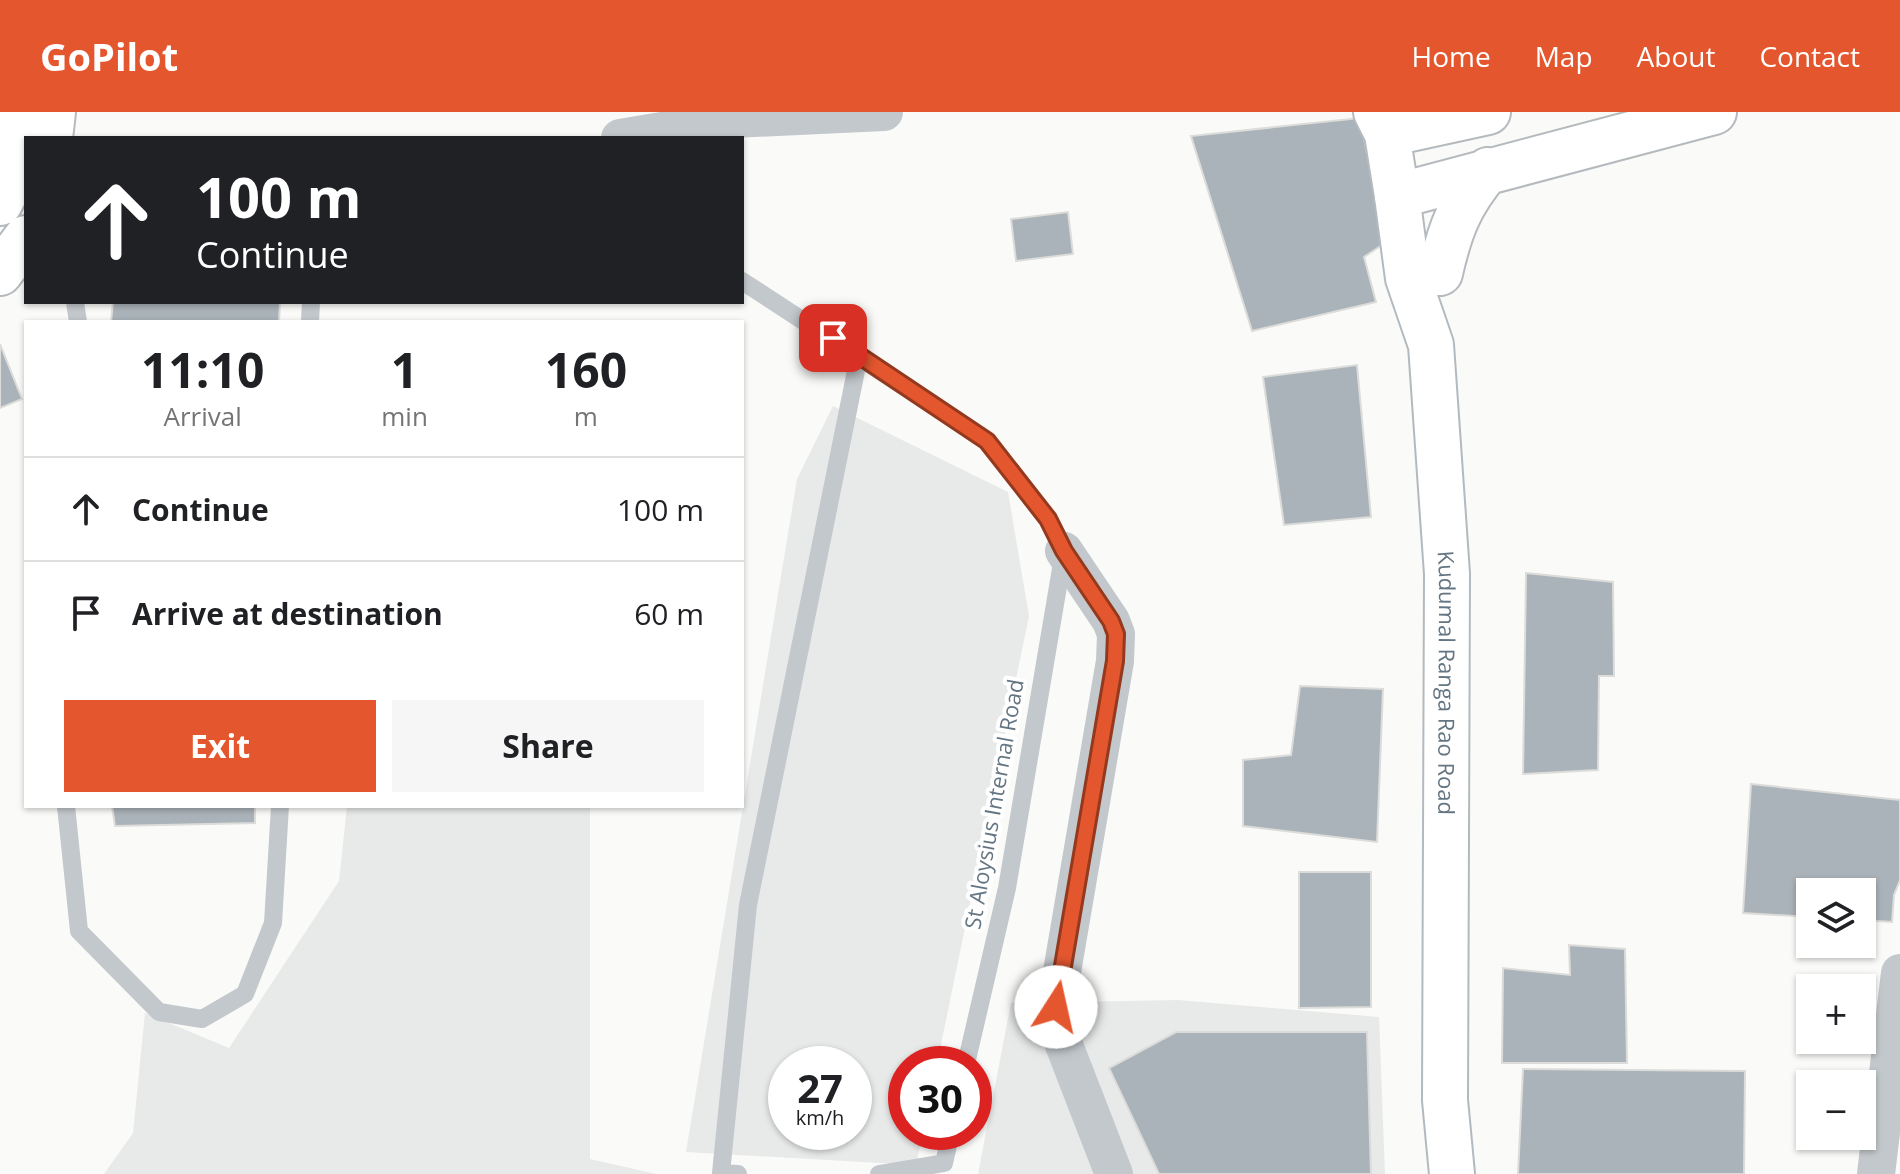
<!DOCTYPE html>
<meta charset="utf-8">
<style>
:root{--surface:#fff;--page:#f6f6f6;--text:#202124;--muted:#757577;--line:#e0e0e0;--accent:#e4572e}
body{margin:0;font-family:"Open Sans",sans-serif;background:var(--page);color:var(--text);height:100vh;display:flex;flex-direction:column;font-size:30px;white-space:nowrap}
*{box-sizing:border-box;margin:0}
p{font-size:26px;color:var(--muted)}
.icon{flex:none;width:44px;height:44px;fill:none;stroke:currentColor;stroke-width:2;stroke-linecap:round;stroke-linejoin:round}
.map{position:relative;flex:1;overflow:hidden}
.details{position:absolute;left:24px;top:208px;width:720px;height:488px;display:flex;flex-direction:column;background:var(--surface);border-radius:0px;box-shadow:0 2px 6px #0004}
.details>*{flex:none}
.guide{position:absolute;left:24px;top:24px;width:720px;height:168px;border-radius:0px;box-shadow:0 2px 6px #0004;background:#202124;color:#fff;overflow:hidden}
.controls{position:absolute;left:1796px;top:766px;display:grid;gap:16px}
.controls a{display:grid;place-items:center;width:80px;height:80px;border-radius:0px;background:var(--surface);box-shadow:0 2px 6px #0004;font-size:40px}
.speed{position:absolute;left:768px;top:934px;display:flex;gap:16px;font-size:40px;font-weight:700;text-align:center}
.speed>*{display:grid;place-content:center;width:104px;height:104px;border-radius:50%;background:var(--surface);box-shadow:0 2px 6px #0004;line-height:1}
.speed small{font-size:20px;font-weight:400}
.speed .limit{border:12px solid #d22;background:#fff;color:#111}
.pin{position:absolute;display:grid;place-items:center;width:68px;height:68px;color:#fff;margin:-34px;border-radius:16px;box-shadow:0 4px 12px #0006}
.me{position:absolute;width:88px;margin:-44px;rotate:10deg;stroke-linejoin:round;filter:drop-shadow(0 0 6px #0008)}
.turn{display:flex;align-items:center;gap:28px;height:168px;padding:0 40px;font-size:36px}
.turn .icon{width:104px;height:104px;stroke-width:2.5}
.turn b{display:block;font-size:56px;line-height:68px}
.eta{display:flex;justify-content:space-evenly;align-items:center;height:136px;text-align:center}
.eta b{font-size:48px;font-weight:700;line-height:56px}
.cta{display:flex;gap:16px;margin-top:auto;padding:16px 40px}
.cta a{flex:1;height:92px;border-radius:0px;background:var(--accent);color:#fff;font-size:32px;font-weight:700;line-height:92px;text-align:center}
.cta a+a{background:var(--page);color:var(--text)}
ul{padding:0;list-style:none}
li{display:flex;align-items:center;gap:24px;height:104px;padding:0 40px;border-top:2px solid var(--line)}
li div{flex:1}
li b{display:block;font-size:30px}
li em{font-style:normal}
header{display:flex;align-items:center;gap:48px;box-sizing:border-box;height:112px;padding:0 40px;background:var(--accent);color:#fff}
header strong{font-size:38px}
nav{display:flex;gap:44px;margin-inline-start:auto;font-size:28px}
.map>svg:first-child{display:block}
.built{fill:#e8e9e9;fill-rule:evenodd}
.building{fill:#aab3b9;stroke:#dcdcda;stroke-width:2}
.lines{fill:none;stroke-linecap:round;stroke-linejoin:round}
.secondary-casing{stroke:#b3babf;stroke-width:48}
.primary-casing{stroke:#b5babe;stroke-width:48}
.lane{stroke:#c3c8cc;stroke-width:18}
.street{stroke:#c3c8cc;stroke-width:38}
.secondary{stroke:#fff;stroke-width:44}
.primary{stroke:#fff;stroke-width:44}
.route-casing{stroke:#94391e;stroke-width:20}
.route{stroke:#e4572e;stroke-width:14}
.labels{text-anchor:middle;stroke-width:8;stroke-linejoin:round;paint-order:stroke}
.street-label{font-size:22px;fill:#657683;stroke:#fff}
</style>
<header>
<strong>GoPilot</strong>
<nav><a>Home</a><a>Map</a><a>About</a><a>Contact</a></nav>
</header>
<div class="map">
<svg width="1900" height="1062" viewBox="0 0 1900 1062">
<rect width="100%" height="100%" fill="#fafaf8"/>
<path class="built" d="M833,294l175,86 21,124 -92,448h-31v68h17l-7,33 -230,-13 111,-673zM786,952h68v68h-68z
M347,694h243v353l66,15h-552l29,-41 12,-120 84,35 110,-167z
M1178,888l201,17 6,157h-407l33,-171z"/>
<path class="building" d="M1360,6l25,125 -21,14 12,45 -124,29 -61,-195z
M1068,100l5,42 -57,7 -5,-42z
M113,190h167l-1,20h-168z
M0,232l22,55 -22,9z
M1357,253l14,152 -87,8 -21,-148z
M1526,461l87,9 1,94h-15l-1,94 -75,4z
M1300,574l83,3 -6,153 -134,-16v-66l48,-5z
M1751,672l149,16v80l-6,15 -2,27 -30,-2v-28h-52v25l-67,-4z
M112,694h143v17l-140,3z
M1299,760h72v135l-72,1z
M1569,833l56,4 2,114h-125l1,-95 67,7z
M1176,920h191l4,142h-212l-50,-106z
M1176,920h191l4,142h-212l-50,-106z
M1523,957l222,2 -1,103h-226z"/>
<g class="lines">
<g class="secondary-casing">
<g id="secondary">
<path id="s1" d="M1397,84l11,82 23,67 16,229 -2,526 7,74"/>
</g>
</g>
<g class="primary-casing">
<path id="primary" d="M1376,0l11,22 10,62 317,-84
M1387,22l101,-22
M50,26l3,-26
M0,91l10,-19 11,-72
M0,161l26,-35
M1440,161c10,-44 19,-68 48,-103"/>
</g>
<path class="lane" d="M742,169l245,160 61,78 16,32 -57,337 -41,176
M75,190l3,20
M310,210l1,-20
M66,694l13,125 80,81 43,7 43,-25 28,-71 7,-117
M738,1062l-17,-1 27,-268 111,-549
M879,1062l65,-11 7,-31"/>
<path class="street" d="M620,26l113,-19 151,-7
M1064,439l47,70 5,13 -1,27 -59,346 8,38 50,129
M1876,1062l24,-201"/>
<use href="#secondary" class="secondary"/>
<use href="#primary" class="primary"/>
</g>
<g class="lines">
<g class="route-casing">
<path id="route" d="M833,226l154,103 61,78 16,32 47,70 5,13 -1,27 -59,346"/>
</g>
<use href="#route" class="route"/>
</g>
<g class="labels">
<g class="street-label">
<text dy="8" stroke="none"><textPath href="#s1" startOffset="492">Kudumal Ranga Rao Road</textPath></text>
<text transform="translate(994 692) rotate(-80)" y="8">St Aloysius Internal Road</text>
</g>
</g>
</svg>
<div class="controls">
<a><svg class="icon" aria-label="layers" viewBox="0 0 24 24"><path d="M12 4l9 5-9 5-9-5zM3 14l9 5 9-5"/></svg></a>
<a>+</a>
<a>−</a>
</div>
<div class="speed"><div>27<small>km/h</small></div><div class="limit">30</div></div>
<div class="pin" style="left:833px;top:226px;background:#d93025"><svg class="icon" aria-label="arrive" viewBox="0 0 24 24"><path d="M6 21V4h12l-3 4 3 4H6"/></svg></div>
<svg class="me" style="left:1056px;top:895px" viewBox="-20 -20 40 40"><circle r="19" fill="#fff"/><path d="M0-13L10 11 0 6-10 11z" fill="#e4572e"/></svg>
<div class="guide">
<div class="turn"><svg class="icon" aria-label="ahead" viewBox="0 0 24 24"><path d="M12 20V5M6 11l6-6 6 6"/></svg><div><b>100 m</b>Continue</div></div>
</div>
<section class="details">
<div class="eta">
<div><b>11:10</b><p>Arrival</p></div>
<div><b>1</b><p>min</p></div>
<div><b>160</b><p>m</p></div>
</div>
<ul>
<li><svg class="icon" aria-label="ahead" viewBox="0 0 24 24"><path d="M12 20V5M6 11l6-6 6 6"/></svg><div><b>Continue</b></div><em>100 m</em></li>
<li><svg class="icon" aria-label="arrive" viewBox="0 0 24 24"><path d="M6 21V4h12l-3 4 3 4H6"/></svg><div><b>Arrive at destination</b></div><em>60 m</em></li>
</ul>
<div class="cta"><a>Exit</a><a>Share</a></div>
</section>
</div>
